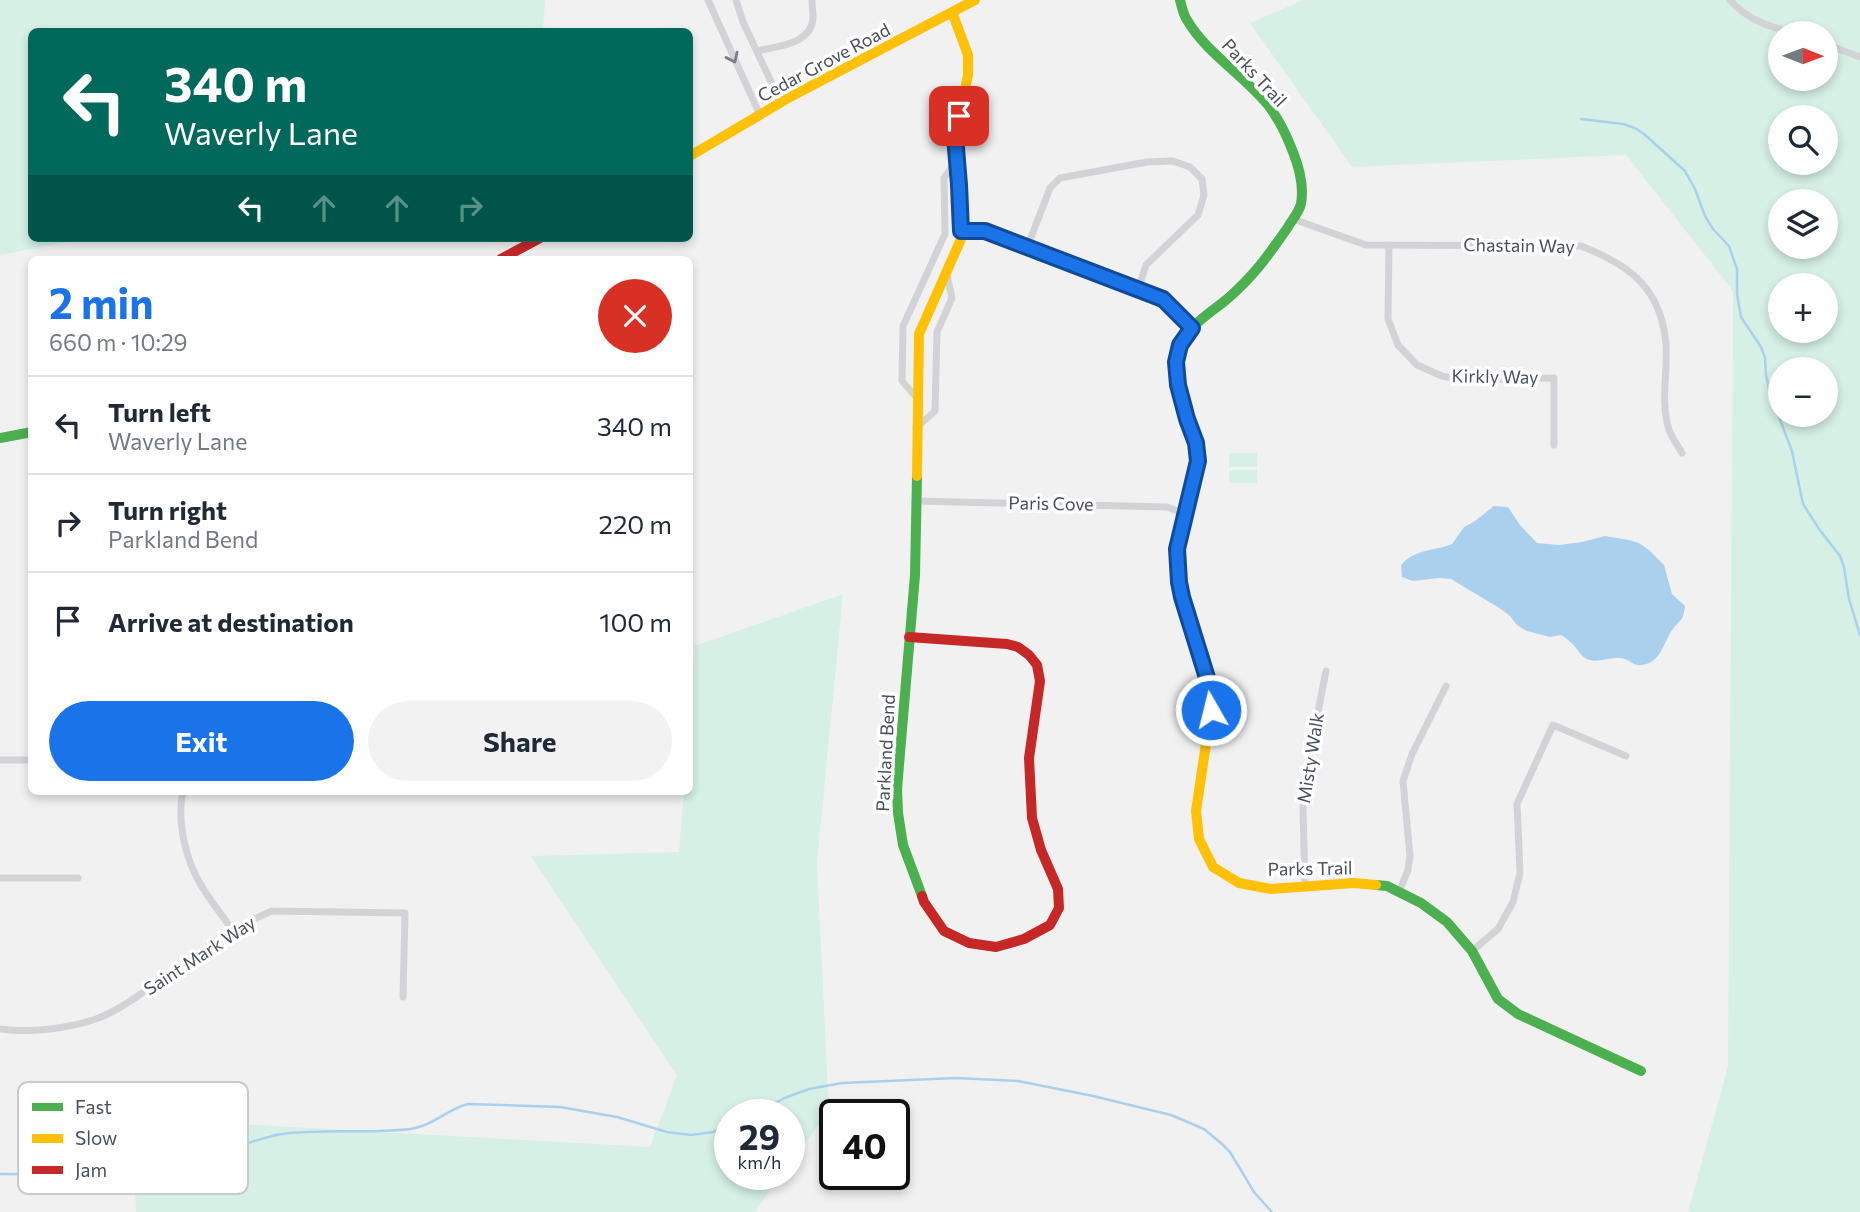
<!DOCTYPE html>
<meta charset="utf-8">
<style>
:root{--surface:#fff;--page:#f2f2f3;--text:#1f2937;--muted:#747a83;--line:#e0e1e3;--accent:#1a73e8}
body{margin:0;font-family:Commissioner,sans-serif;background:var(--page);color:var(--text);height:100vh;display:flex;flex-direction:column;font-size:26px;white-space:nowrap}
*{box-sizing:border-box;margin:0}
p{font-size:23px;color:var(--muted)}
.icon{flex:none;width:38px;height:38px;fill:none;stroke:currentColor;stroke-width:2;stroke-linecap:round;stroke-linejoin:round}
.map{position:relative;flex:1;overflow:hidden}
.details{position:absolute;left:28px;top:256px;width:665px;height:539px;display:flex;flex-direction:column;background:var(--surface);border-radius:10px;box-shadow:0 4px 10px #0003}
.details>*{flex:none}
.guide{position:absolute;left:28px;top:28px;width:665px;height:214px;border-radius:10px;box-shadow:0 4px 10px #0003;background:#00695c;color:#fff;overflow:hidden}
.needle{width:46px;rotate:91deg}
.fabs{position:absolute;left:1768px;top:21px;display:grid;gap:14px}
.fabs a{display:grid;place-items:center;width:70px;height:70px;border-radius:50%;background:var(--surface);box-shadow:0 4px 10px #0003;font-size:35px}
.speed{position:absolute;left:714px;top:1099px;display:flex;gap:14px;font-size:35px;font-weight:700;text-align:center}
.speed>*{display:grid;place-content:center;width:91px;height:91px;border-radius:50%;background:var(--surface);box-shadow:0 4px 10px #0003;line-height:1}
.speed small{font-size:18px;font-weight:400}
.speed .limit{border:4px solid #111;border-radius:10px;background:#fff;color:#111}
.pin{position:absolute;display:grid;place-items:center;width:60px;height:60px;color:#fff;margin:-30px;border-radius:14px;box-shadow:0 4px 10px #0006}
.me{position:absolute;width:77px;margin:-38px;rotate:352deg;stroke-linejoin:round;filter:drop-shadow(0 0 5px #0008)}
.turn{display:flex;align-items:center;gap:24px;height:147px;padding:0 21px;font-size:32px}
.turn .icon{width:91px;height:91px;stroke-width:2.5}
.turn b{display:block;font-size:49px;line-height:60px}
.lanes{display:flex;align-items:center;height:66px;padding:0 21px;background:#0003;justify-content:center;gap:35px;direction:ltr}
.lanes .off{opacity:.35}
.round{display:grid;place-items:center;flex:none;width:74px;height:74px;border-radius:37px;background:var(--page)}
.head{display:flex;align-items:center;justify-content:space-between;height:119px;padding:0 21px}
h1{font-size:42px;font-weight:700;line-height:52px;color:var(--accent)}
.cta{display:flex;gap:14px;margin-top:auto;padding:14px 21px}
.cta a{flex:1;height:80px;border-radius:42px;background:var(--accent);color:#fff;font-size:28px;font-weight:700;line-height:80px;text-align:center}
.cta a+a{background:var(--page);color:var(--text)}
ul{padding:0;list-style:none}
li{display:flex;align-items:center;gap:21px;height:98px;padding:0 21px;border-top:2px solid var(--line)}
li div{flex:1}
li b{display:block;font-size:26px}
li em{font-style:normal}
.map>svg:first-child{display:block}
.green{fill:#d6f0e6;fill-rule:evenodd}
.water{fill:#abd0ee}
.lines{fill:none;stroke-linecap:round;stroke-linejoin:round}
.stream{stroke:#abd0ee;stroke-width:2.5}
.street{stroke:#d3d3d7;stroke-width:7}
.fast{stroke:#4caf50;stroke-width:10}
.slow{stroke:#ffc107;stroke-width:10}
.jam{stroke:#c62828;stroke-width:10}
.oneway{stroke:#797d88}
.route-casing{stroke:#114b97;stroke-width:18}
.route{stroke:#1a73e8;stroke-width:12}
.labels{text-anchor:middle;stroke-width:7;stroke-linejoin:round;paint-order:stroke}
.street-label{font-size:18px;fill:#484e5e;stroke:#fff}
.key{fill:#fff;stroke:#c8cacf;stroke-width:2}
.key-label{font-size:19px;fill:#484e5e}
</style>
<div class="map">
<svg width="1860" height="1212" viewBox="0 0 1860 1212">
<rect width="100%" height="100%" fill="#f2f1f1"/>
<path class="green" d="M0,0h545l-2,31 -511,1v206h55l-87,17z
M1303,0h557v1212h-172l40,-146 5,-775 -107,-136 -274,12 -102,-144zM1780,33h45v46h-45zM1780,117h45v46h-45zM1780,201h45v46h-45zM1780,285h45v46h-45zM1780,369h45v46h-45z
M1229,453h28v14h-28z
M1229,470h28v13h-28z
M843,594l-26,269 12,248 -40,54v-50h-59v59h52l-28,38h-618l-4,-94 518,29 27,-72 -146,-219 148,-4 5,-61h6v-70l5,-75z"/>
<path class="water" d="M1494,506l14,1 12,18 17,18 22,2 23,-3 23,-6 24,4 10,3 10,7 15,15 8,29 13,12c-2,16 -4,12 -12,23 -10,13 -11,33 -31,36 -10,2 -12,-8 -25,-7 -10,0 -23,6 -32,0 -6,-4 -9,-12 -15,-16 -2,-3 -6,-5 -9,-7l-11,2 -23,-6 -10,-6 -7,-9 -9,-7 -50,-30 -12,-1 -26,3 -11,-4 -1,-12c13,-16 34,-14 51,-21l12,-17 11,-6z"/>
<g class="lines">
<path class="stream" d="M1581,119l42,5 12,4 9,6 41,37 10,18 10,27 8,13 16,17 8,23v25l4,23 20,30 4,11 1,17 4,19 22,57 11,53 16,25 21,27 4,11 5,32 11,36
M751,1115l36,-18 22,-8 33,-6 114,-5 62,3 75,15 78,19 33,14 18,15 8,8 24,40 18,20
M0,1174c56,0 120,3 175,-7 37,-7 70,-27 107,-33 32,-4 64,-2 96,-3 12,-1 25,0 37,-3 20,-4 33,-19 53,-24l92,3 57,10 50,15 24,3 22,-3 17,-8"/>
<path class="street" d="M708,0l52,115
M736,0l7,22 38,81
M1730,0c17,20 40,27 65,33
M1825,44l35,13
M757,51c20,-5 54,-6 56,-33 0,-6 -1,-12 -1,-18
M1293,219l73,26 215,1c49,19 80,42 85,98 2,28 -6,58 3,86 3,8 9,16 13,23
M961,231h24l178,68 29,29
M1389,245l-1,74 10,26 19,20 25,11 19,4 93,-2v67
M1027,248l23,-60 10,-10 87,-16 26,-1 17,6 12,12 2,16 -6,20 -52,50 -8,25
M917,398l-15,-17 1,-55 42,-92 -1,-56 13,-18
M916,428l19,-17 2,-79 15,-34 -6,-27
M915,501l252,6 18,7
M0,760h32
M183,791c-6,28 1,60 13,85 9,19 25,37 37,55
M0,878h78
M1305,886l-2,-77 3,-36 20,-102
M1399,892l9,-22 2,-14 -7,-75 9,-27 34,-68
M1472,951l26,-22 15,-27 7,-29 -3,-69 36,-79 73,31
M0,1029c31,4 66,0 96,-10 20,-7 39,-21 56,-33 39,-26 76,-57 120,-75l133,2 -2,84"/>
<path class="fast" d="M1180,0c2,7 3,14 7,20 20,34 57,55 81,85 10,13 19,31 25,47 6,15 11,35 8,52 -2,8 -9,16 -13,23 -20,29 -35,50 -62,73 -16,13 -37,26 -46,44 -14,30 8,70 16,98 3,13 1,25 -2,37
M0,438l32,-6
M917,476l-2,99 -18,214 1,24 5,32 19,51
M1376,885l11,1 34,17 26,19 25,29 26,48 20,15 123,57"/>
<path class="slow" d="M690,156l100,-59 185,-97
M917,476l2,-142 42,-95 -6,-103 13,-61v-20l-16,-43
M1194,479l-17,70 2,33 6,31 23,68 3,29 -15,101 3,28 14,28 26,16 32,6 83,-6 22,2"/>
<path class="jam" d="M501,259l39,-21
M909,637l98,7 11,3 11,8 8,10 3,16 -11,77 3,60 9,32 17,39 1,19 -9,17 -26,14 -28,8 -27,-4 -25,-12 -20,-29 -2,-6"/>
</g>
<defs><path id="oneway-chevron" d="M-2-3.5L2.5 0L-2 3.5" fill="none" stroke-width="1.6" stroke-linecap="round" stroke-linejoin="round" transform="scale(1.75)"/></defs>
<use class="oneway" href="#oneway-chevron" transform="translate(733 58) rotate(65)"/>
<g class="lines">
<g class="route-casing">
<path id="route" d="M959,116l-4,20 4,49 2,46h24l178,68 29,29 -12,17 -4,17 2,23 9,34 9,24 2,18 -21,88 2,33 3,15 26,84 3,29"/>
</g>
<use href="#route" class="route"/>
</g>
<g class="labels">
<g class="street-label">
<text transform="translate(824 63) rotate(-28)" y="6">Cedar Grove Road</text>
<text transform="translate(1254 73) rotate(47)" y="6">Parks Trail</text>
<text transform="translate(1519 246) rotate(1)" y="6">Chastain Way</text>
<text transform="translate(1495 377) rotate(1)" y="6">Kirkly Way</text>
<text transform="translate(1051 504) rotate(1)" y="6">Paris Cove</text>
<text transform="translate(886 753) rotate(-87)" y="6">Parkland Bend</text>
<text transform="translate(1311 758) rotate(-81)" y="6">Misty Walk</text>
<text transform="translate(1310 869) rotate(-1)" y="6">Parks Trail</text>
<text transform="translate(200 956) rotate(-33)" y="6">Saint Mark Way</text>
</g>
</g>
<rect x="18" y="1082" width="230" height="112" rx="10" class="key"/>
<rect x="32" y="1103" width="31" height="8" fill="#4caf50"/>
<rect x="32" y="1134" width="31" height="9" fill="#ffc107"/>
<rect x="32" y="1166" width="31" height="8" fill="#c62828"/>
<g class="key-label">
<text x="75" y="1114">Fast</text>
<text x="75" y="1145">Slow</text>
<text x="75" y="1177">Jam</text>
</g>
</svg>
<div class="fabs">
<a><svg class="needle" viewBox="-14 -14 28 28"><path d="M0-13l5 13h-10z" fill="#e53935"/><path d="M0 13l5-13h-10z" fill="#747a83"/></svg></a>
<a><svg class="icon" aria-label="search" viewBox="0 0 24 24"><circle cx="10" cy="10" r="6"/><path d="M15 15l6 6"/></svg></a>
<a><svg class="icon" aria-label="layers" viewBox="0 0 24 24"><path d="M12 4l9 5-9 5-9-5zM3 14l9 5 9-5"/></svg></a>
<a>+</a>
<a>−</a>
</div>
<div class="speed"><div>29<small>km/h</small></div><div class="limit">40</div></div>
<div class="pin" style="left:959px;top:116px;background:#d93025"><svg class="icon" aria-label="arrive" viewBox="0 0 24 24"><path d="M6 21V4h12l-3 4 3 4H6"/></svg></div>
<svg class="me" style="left:1211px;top:710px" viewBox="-20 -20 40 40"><circle r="17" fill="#1a73e8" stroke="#fff" stroke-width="3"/><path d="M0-11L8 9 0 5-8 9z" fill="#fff"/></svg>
<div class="guide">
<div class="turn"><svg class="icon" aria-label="left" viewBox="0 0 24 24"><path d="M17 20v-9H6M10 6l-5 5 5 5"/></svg><div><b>340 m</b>Waverly Lane</div></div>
<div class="lanes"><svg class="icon" aria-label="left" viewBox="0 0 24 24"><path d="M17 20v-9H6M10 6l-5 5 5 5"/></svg><svg class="icon off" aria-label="ahead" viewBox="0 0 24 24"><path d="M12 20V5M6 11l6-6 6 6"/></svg><svg class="icon off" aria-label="ahead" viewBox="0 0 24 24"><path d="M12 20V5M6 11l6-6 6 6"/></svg><svg class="icon off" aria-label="right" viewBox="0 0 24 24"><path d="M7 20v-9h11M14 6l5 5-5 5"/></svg></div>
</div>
<section class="details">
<div class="head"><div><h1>2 min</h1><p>660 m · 10:29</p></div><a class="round" style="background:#d93025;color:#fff"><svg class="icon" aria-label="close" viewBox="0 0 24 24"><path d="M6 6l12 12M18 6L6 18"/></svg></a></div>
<ul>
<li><svg class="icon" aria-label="left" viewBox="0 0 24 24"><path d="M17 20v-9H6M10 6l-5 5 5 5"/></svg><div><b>Turn left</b><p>Waverly Lane</p></div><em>340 m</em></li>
<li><svg class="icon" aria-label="right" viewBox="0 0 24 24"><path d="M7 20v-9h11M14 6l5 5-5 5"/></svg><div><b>Turn right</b><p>Parkland Bend</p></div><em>220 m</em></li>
<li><svg class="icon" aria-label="arrive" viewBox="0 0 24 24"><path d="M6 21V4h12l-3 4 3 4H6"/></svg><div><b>Arrive at destination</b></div><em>100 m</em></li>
</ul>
<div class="cta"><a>Exit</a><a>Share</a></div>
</section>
</div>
